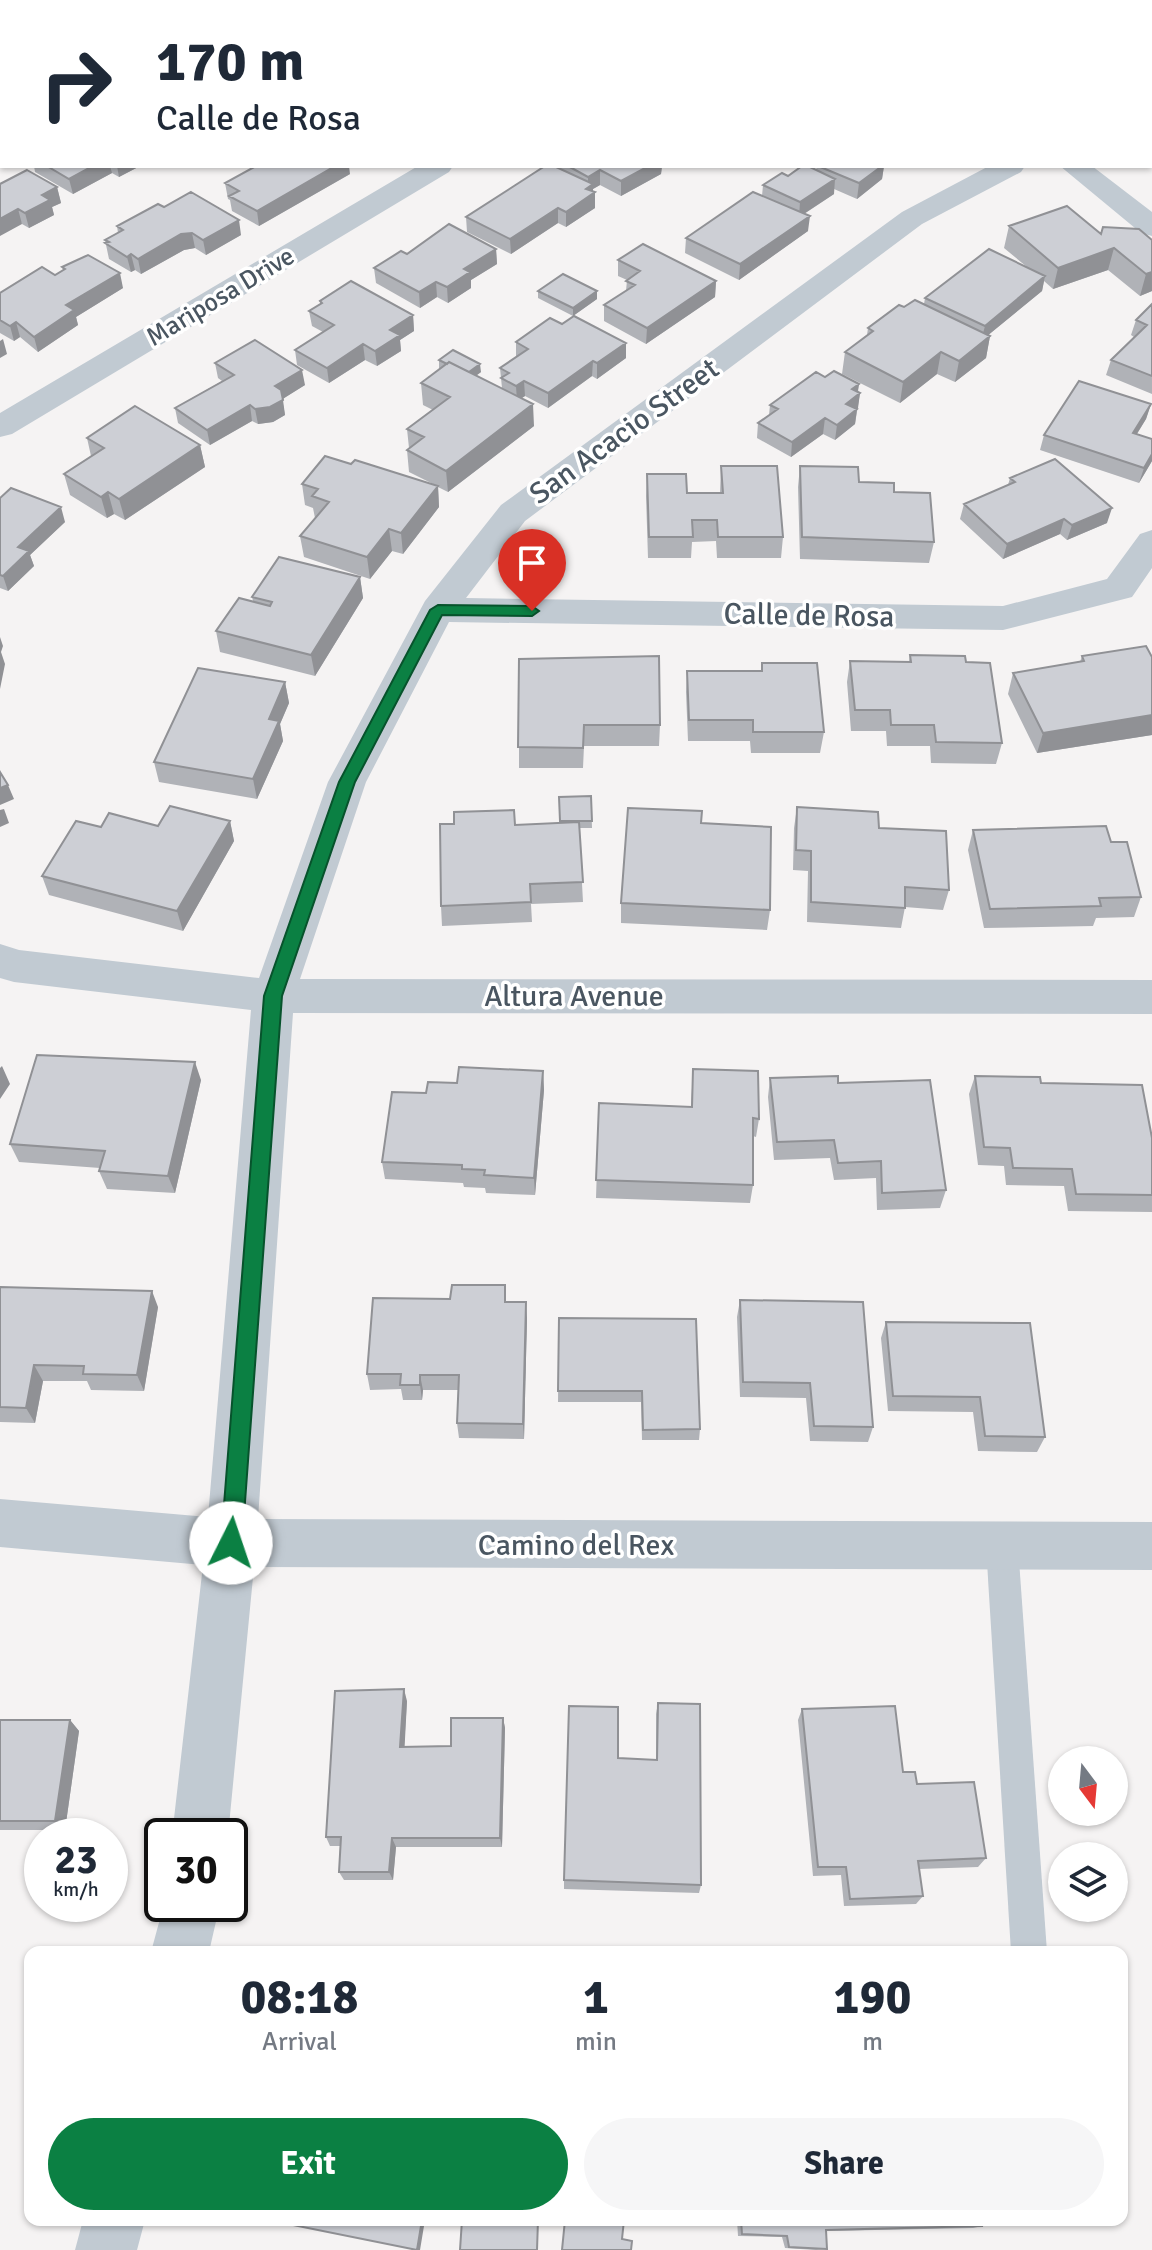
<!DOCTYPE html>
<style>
:root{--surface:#fff;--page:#f6f6f7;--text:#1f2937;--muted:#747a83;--accent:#0b8043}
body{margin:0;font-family:Signika,sans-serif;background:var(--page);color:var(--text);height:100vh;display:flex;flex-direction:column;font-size:30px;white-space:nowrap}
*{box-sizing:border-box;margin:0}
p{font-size:26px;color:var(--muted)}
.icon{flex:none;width:44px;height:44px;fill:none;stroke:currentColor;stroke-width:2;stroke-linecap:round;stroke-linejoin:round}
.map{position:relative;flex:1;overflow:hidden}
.sheet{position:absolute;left:24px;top:1946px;width:1104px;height:280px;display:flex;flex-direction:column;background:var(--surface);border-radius:16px;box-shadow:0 2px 6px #0004}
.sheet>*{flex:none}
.guide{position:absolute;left:0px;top:0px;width:1152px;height:168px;box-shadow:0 2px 6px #0004;background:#fff;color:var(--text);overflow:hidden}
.needle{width:52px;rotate:164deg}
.tools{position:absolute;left:1048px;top:1746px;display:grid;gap:16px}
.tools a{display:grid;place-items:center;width:80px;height:80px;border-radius:50%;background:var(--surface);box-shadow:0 2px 6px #0004;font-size:40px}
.speed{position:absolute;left:24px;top:1818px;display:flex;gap:16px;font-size:40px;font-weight:700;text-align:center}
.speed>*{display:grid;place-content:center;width:104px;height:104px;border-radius:50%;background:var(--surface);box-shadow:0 2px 6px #0004;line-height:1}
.speed small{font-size:20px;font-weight:400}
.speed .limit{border:4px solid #111;border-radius:12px;background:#fff;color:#111}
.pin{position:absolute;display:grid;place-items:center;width:68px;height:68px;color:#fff;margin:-82px -34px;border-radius:50% 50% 50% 0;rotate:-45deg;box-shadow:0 0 8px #0007}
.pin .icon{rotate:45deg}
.me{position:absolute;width:88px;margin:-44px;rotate:4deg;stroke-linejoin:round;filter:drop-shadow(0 0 6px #0008)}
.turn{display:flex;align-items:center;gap:28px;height:168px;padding:0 24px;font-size:36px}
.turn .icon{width:104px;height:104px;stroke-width:2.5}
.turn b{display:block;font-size:56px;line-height:68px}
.eta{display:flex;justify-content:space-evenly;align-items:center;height:136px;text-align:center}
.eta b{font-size:48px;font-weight:700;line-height:56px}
.button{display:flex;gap:16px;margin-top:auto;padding:16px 24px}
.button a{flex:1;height:92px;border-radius:48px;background:var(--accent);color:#fff;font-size:32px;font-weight:700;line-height:92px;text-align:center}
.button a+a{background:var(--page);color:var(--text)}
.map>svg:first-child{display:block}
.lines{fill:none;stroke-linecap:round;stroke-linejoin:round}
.service{fill:#c1cad2;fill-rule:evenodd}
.minor{fill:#c1cad2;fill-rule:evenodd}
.wall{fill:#b0b2b7}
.shaded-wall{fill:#909195}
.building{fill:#cdcfd5;stroke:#909195;stroke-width:2}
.route{fill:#0b8043;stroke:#07532c;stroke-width:2}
.labels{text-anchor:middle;stroke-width:7;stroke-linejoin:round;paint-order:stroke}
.far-street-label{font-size:26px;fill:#4a5661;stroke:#fff}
.street-label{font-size:30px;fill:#4a5661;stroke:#fff}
</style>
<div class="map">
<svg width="1152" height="2250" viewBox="0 0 1152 2250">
<rect width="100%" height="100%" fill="#f5f3f3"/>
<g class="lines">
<path class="service" d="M1002,1530l11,5 5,11 29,406h-36l-25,-406 5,-11z"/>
<path class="minor" d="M164,0h27l1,2h-27z
M733,0h28l-29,2z
M2,126v18l-2,1v-18z
M418,166h35l-4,6 -437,262 -12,3v-24z
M989,166h36l-4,6 -99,52 -397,297 -59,77 537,8 104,-27 33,-45 12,-4v38l-20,29 -129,33 -554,-8 -83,160 -66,197 852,1v34l-859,-1 -35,506 894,3v48l-898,-3 -26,269h-56l31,-271 -203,-18v-48l208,18 43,-507 -237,-28 -14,-4v-34l19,6 240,28 69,-196 97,-181 76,-96 401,-293z
M1060,166h32l60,46v24l-11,-3z
M164,1904h56l-11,48h-58z
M83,2220h62l-8,30h-62z"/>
</g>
<path class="wall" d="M0,0h108l2,2h-108v8l-2,-2z
M432,0h28v2h-25z
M517,0h118l-4,2h-118z
M929,0h41l-3,2h-33z
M1128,0h24v25l-2,-1v-22h-22z
M34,166h106l-21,11 -7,-4 -39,21 -38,-22z
M545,166h117l-1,8 -40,22 -21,-11 -7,4v3h2v16l-29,19 -8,-4 -47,31 -44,-22 -1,-15z
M817,166h67l-2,13 -25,20 -23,-10v5l-30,20 4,17 -69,49 -54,-27 1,-15 76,-42 1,-11 25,-9 28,-6z
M350,174l-91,52 -27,-15 -2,-11 -2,-1 -3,-16z
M0,184l57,3 4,16 -9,4 2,8 -25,13 -7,-4z
M164,207l77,28 -35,20 -11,-7 -11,2 -43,24 -6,-4 -4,2 -22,-13 -4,-19 13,-7 -1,-7z
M1009,226l143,14v51l-12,5 -32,-26 -55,19 -9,-8 -2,10 -54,44 2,1 -4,22 -31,24 -18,-8 -37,29 -58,-29 3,-22 22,-17 1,-7 36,-21 20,-3 1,-6 102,-31 -23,-19z
M496,249l1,15 -26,16v8l-23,15 -11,-6 -17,11 -44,-25 -2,-15 33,-14z
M618,260l98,21 -1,16 -69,47 -42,-23v-16l22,-14 1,-11 -9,-4z
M62,267l61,21 -47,29 2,8 -40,27 -18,-15 -6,4 -14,-8v-40l55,-18 8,-5z
M538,291h59v8l-24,17 -35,-18z
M320,301l93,14 1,16 -14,9 1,11 -24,15 -12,-6 -36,23 -32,-18 -2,-15 28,-18 -11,-6 -3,-15 11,-7z
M1152,304v90l-46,-19 5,-15 23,-23 -3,-2 5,-15z
M562,324l64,19v15l-29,21 -5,-3 -44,32 -23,-12 -3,2 12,28 -86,66 -10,-5 1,20 -36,47 -11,-3 -22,28 -66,-22 -4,-21 15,-18 -2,-10 -8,-3 -3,-21 49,-20 82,20 -24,-12 -2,-22 2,-2 -2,-19 26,-19 -10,-5 -2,-22 19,-14 -1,-1v-8l42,12 -5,4 26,12 -2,-20 16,-11v-15z
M215,363l90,22 -23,14 3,16 -12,7 -15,2 -6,-3 -42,24 -32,-22 -3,-15 47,-27 -4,-3z
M825,377l34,7 -1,8 2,1 -5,31 -20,16 -12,-6 -32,23 -34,-19 1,-15 11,-8 1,-10z
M1151,404l-5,15 -9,15 15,27 -13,22 -99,-33 4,-15z
M87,438l113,7 5,22 -80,53 -11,-6 -7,4 -37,-23 -6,-21 27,-18z
M721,466l62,71 -2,21h-64l-1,-17 -24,1 -1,16h-43l-2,-62 1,-22 40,19h33z
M800,466l94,26 40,50 -5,21 -129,-4 -2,-72z
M1010,478l97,45 -40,17 -7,-6 -57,25 -43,-40 4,-15 44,-19z
M0,498l65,24 -35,33 4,11 -26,25 -8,-3z
M360,577l3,21 -48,78 -95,-24 -4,-21 37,-30 -1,-4z
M910,655l56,7 36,81 -6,21 -65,-1 -1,-17h-43l-1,-15h-35l-4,-49 3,-21 59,1z
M1082,656l70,1v78l-115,18 -29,-59 5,-21 67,-11z
M519,659l141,66 -1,21h-75l-1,22h-64z
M762,663l62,69 -4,21h-69l-1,-12h-62l-2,-49 1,-21h74z
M285,682l4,21 -9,21 3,17 -26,58 -98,-17 -5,-20z
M591,796l1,32h-13l4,74 -52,2 1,18 -90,4 -1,-20 74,-81 45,-2 -1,-26z
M797,807l82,21 70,62 -6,20 -38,-3 -4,21 -94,-6 1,-51 -15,-1 1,-42z
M230,821l4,20 -51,90 -134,-36 -7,-19 59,-49 57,-1z
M701,823l69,87 -3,20 -146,-7v-20z
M973,830l138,12 30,55 -7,20 -38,1 -3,8 -109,2 -16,-78z
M693,1069l66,50 -3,18 -3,-1v49l-3,18 -154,-5 3,-95 92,4z
M543,1071l1,19 -9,105 -49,-2 -1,-5 -21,-1 -1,-4 -78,-4 -3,-17 44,-69 31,-10z
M975,1076l66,7 111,55v74l-84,-1 -4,-25 -58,-1 -2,-19 -26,-1 -9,-71z
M770,1078l68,5 108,107 -6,18 -63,2 -1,-32 -42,2 -4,-22 -56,2 -6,-63z
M201,1080l-26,113 -68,-4 -8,-18 1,-3 -81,-6 -9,-18z
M0,1287l158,20 -14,84 -53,-1 -4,-9h-44l-8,42 -35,-1z
M740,1300l133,127 -5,15 -58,-1 -4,-43 -66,-1 -3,-80z
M506,1302l21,16 -3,121 -65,-1 -2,-15 1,-33h-35l-1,10h-19l-2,-11 -31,1 -3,-16z
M559,1318l141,111 -1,11h-57l-1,-38h-83z
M886,1322l159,115 -8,15 -59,-1 -5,-39 -85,-1 -7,-73z
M407,1701l-3,46 47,-1 52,-28 2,10 -3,119h-106l-3,33h-49l-5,-8 1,-26h-10l-4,-9z
M658,1703l43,182 -2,8 -135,-4v-9l54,-122 38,2v-46z
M802,1709l101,63 14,12 69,74 -8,9 -59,2 4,27 -7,8 -72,2 -3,-31 -28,1 -15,-156z
M0,1720h70l9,11 -14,99h-65z
M737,2220h244l1,6 -9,2 -147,3 1,18 -11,1 -31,-2 -3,-11 -44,-1z"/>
<path class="shaded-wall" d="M282,0h33v2h-44z
M448,0h12v2h-14z
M619,0h16l-4,2h-12z
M955,0h15l-3,2h-12z
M0,70h2v16l-2,1z
M93,166h17l2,7 -39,21 -4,-15z
M117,166h23l-21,11z
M335,166h14l1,8 -91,52 -2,-15z
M649,166h13l-1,8 -40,22v-15z
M882,166h2l-2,13 -25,20 2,-16z
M600,170v15l-7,4v5l2,-2v16l-29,19v-15l22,-25v-10z
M835,179l-1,15 -35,23 1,-15z
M57,187l4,16 -9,4 2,8 -25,13 -4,-15 17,-18z
M558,208v15l-47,31 -1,-15z
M18,209l4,15 -22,12v-17z
M810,216l-2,15 -69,49 1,-16z
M239,220l2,15 -35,20 -3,-15z
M192,233l3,15 -11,2 -43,24 -3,-15 43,-25z
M1114,248l-6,22 -55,19 5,-21z
M496,249l1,15 -26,16v8l-23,15 -1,-16 17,-18z
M131,254l4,16 -4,2 -4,-15z
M1152,272v19l-12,5 6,-22z
M120,273l3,15 -47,29 2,8 -40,27 -4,-15 32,-32z
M1045,276l-3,15 -61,50 4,-15z
M716,281l-1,16 -69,47 1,-16z
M436,282l1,15 -17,11 -1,-16z
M597,291v8l-24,17v-8z
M413,315l1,16 -14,9 1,11 -24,15 -2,-15 15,-21z
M16,322l4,15 -6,4 -4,-15z
M990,336l-4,22 -31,24 4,-21z
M3,339l4,15 -7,4v-17z
M626,343v15l-29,21v-16z
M363,344l2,16 -36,23 -2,-15z
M941,352l-4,22 -37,29 3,-21z
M593,361l-1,15 -44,32v-15z
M480,364l1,8 -14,10v-8z
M302,370l3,15 -27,17 -3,-16z
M524,381l1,15 -8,5 -1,-15z
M859,384l-2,11 3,-2 -2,15 -14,11 2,-15 6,-15z
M283,400l2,15 -12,7 -15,2 -3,-15z
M533,404l1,22 -86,66 -2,-21z
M1151,404l-5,15 -18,29 5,-15z
M250,405l2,16 -42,24 -3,-15z
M857,409l-2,15 -20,16 2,-15z
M825,418l-2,16 -32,23 1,-15z
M200,445l5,22 -80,53 -6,-21z
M1152,454v7l-13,22 5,-15z
M438,486l1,21 -36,47 -2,-21z
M108,492l6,22 -7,4 -6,-21z
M61,507l4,15 -35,33 4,11 -26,25 -5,-15 15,-29z
M1112,508l-5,15 -40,17 5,-15z
M1064,519l-4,15 -57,25 4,-15z
M389,529l3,22 -22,28 -3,-22z
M360,577l3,21 -48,78 -4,-21z
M0,637l3,9 -2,6 4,12 -5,25z
M285,682l4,21 -9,21 3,17 -26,58 -4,-20 16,-60z
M1152,715v20l-115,18 6,-20z
M8,785l6,14 -14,6v-17z
M4,809l5,14 -9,4v-17z
M230,821l4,20 -51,90 -6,-20z
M195,1062l6,18 -26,113 -7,-17z
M2,1066l8,18 -10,15v-31z
M543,1071l1,19 -9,105 -1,-17z
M152,1291l6,16 -14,84 -7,-16z
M526,1302l1,16 -3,121 -1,-15z
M34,1365l9,16 -8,42 -9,-15z
M420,1375l3,15 -1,10 -2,-15z
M404,1689l3,12 -3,57 -4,-11z
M503,1718l2,10 -3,119 -2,-9z
M70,1720l9,11 -14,99 -10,-9z
M392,1838l4,9 -3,33 -4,-8z
M422,2220h3l-5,30h-3z"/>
<path class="building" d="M16,0h92l2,2h-77l-1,-1 -14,1z
M256,0h26l-11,2h-14z
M363,0h30l-1,2h-29z
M517,0h89l-4,2h-89z
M796,0h122l2,1 -3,1h-119l-3,-1z
M47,166h46l-24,13z
M256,166h79l-78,45 -28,-15 10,-5 -14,-8z
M545,166h9l39,18 -7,5 9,3 -29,20 -8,-4 -48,31 -44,-22z
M568,166h81l-28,15 -21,-11 -12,7z
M802,166h6l27,13 -35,23 -37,-17 19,-12 6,3z
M818,166h64l-23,17z
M27,170l30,17 -15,8 8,5 -25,13 -7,-4 -18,10v-35z
M191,192l48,28 -36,20 -11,-7 -11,1 -43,25 -7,-5 -4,3 -22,-14 4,-1 -4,-2 18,-10 -6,-4 41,-22 6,3z
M753,192l57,24 -70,48 -54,-26z
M1067,206l34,28 2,-7 36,2 13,11v32l-6,2 -32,-26 -56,20 -49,-42z
M449,224l47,25 -32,20 6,3 -23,15 -11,-5 -17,10 -45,-24 27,-17 6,3z
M643,244l73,37 -69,47 -43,-23 31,-20 -9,-4 14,-10 -22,-11z
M989,249l56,27 -60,50 -60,-28z
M88,255l32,18 -54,32 8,5 -40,27 -18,-15 -6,4 -10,-6v-27l42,-26 13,8 10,-6 -3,-2z
M563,274l34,17 -24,17 -35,-17z
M351,281l62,34 -23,15 10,5 -25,16 -12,-7 -36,24 -32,-18 39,-25 -25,-14 13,-8 -2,-2z
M915,300l75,36 -31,25 -18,-9 -38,30 -58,-30 28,-21 -5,-3 31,-23 5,2z
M1152,304v72l-41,-16 36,-35 -11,-5z
M574,316l52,27 -29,20 -4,-2 -45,32 -24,-12 -8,5 -15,-8 8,-5 -9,-5 28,-19 -12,-7 34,-24 12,6z
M255,340l47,30 -27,16 6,4 2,10 -13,7 -15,2 -5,-4 -43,25 -32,-22 59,-33 -19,-12z
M453,350l27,14 -11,8 -20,-10 -2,2 -8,-4z
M449,362l84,42 -87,67 -39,-21 17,-13 -17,-8 43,-32 -29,-14z
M834,371l25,13 -7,5 8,4 -14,11 11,5 -20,16 -12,-7 -33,24 -34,-19 20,-14 -8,-4 46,-33 9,5z
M1079,381l72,23 -18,29 19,6v15l-8,14 -100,-33z
M135,406l65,39 -81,54 -11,-7 -7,5 -37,-23 40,-26 -17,-10z
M325,456l26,8 4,-4 83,26 -37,47 -12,-4 -22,28 -67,-21 29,-34 -17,-6 6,-7 -16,-5z
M1055,459l57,49 -40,17 -8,-6 -57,25 -43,-40 51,-22 -5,-4z
M721,466h56l6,71h-65l-1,-17h-25l1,17h-44l-2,-63h39l1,19h36z
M800,466l58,1 1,15 35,1v9l36,1 4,49 -132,-5z
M11,488l50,19 -43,40 11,4 -26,25 -3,-1v-77z
M279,557l81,20 -49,78 -95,-24 23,-33 31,8 2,-4 -20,-5z
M1146,646l6,11v58l-109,18 -30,-60 71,-12 -2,-5z
M910,655l55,1 1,6 24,1 12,80 -66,-1 -2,-17h-43l-1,-15h-35l-5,-49 61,1z
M659,656l1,69h-76l-1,23 -65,-1 1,-88z
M762,663h55l7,69h-71v-12h-64l-2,-49h75z
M198,668l87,14 -16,37 10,2 -26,58 -99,-17z
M0,772l8,13 -8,3z
M591,796l1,25h-32l-1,-24z
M170,806l60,15 -53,90 -135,-35 34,-55 25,6 8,-14 49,13z
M797,807l81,5 1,16 67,3 3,59 -44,-3v21l-94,-6v-51l-15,-1z
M628,808l74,3 -1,12 70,4 -1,83 -149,-7z
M514,810l1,15 64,-3 4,60 -53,2 1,18 -90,4 -1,-82h14v-12z
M1106,826l5,16h16l14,55 -42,1 2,8 -111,3 -17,-79z
M37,1055l158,7 -27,114 -69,-5 6,-20 -95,-7z
M459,1067l84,4 -9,107 -50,-3 1,-5 -23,-1v-4l-80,-3 10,-70 34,1 2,-11 29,1z
M693,1069l65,2 1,48 -6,-1v67l-157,-5 3,-77 93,4z
M838,1076v7l92,-3 16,110 -64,3 -1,-32 -43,2 -4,-23 -57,2 -7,-64z
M975,1076l65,1 1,6 101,2 10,53v57l-76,-1 -4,-25 -59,-1 -3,-20 -26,-1z
M452,1285h53v17h21l-3,122 -66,-1 2,-48h-39v10h-20l1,-11h-34l6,-76 77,1z
M0,1287l152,4 -15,84 -54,-1 1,-8 -50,-1 -8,43 -26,-1z
M740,1300l123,2 10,125 -59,-1 -4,-43 -67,-1z
M559,1318l137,1 4,110 -57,1 -1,-39h-84z
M886,1322l144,1 15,114 -60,-1 -5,-39 -87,-1z
M404,1689l-4,58 51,-1v-28h52l-3,120h-108l-3,34h-50l2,-35h-15l9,-146z
M658,1703l42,1 1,181 -137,-5 5,-174 49,1v51l39,2z
M895,1706l8,66h12l2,12 57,-2 12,76 -68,3 5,35 -73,3 -4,-32h-28l-16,-158z
M0,1720h70l-15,101h-55z
M289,2220h133l-5,30 -129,-26z
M462,2220h76l-1,30h-77z
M565,2220h59l-2,19 10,2 -1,9h-69z
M741,2220h240l1,6 -156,4 1,19 -38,-2 -2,-11 -45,-2z"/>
<path class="route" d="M438,605l94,1 7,5 -7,5 -90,-1 -87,167 -73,214 -40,547 -3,8 -8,2 -7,-2 -3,-8 43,-547 75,-214 91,-172z"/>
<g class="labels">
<g class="far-street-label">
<text transform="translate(220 296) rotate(-31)" y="9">Mariposa Drive</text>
</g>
<g class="street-label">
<text transform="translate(624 431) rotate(-36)" y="10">San Acacio Street</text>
<text transform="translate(809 615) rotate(1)" y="10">Calle de Rosa</text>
<text x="574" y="1006">Altura Avenue</text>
<text x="576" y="1555">Camino del Rex</text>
</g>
</g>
</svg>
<div class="tools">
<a><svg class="needle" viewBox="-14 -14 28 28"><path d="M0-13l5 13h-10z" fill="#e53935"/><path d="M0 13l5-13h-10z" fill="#747a83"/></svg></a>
<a><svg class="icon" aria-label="layers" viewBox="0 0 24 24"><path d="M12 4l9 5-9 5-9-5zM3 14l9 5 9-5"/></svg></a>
</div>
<div class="speed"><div>23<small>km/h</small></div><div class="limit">30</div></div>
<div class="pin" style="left:532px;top:611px;background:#d93025"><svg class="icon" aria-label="arrive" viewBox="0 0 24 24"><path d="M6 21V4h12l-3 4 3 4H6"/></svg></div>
<svg class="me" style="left:231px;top:1543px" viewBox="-20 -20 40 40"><circle r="19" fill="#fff"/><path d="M0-13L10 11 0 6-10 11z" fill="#0b8043"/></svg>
<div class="guide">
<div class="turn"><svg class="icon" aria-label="right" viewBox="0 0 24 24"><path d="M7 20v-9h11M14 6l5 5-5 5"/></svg><div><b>170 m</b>Calle de Rosa</div></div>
</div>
<section class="sheet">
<div class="eta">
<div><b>08:18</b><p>Arrival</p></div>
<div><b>1</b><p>min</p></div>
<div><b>190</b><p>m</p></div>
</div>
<div class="button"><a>Exit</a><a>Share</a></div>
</section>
</div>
